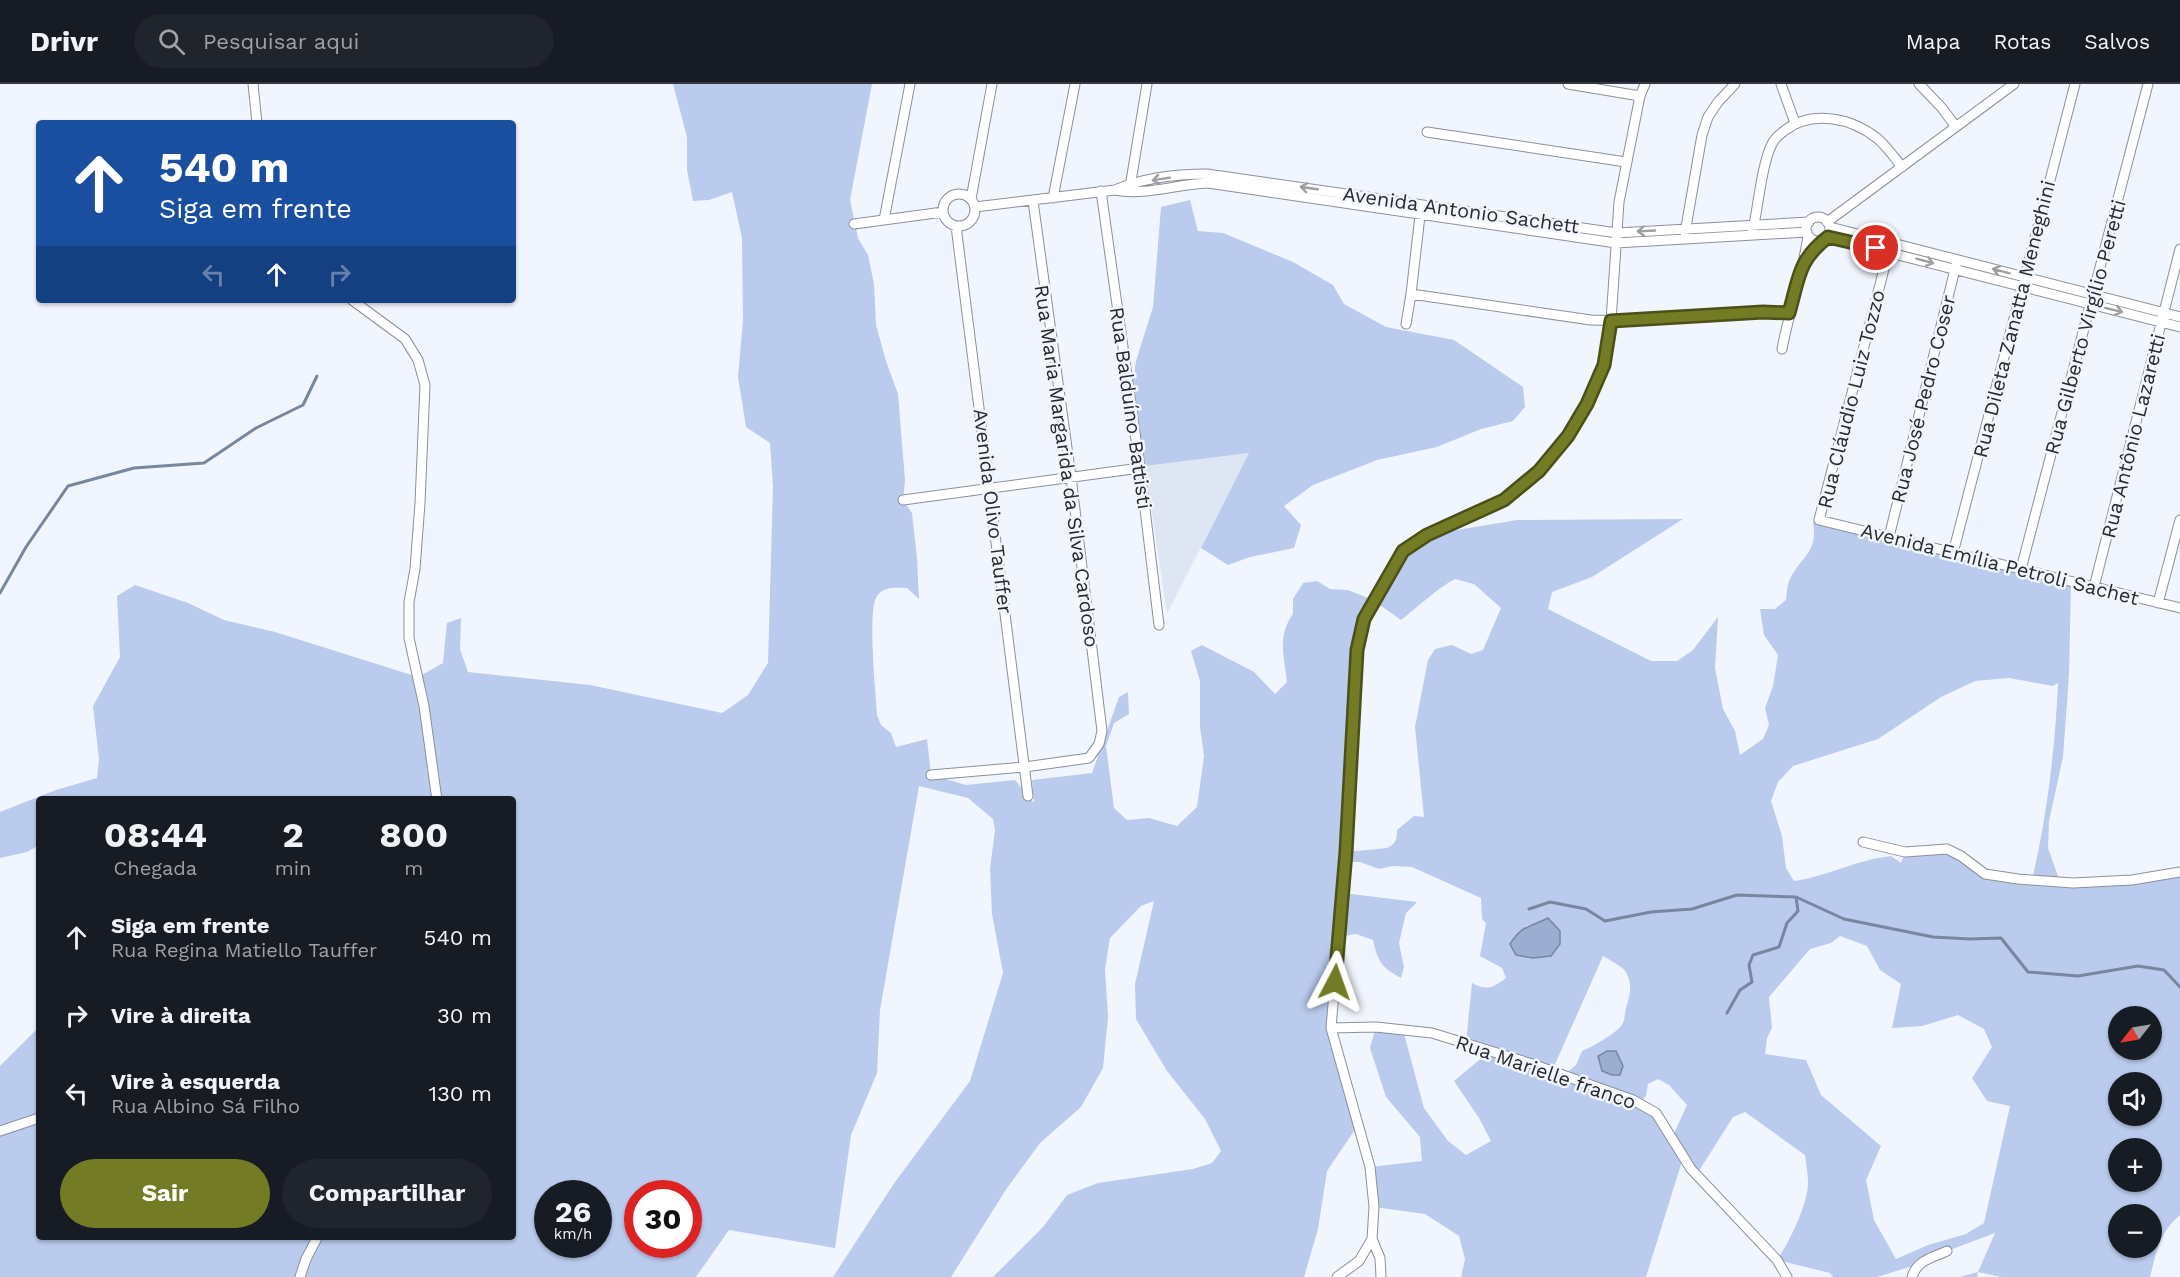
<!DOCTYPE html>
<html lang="pt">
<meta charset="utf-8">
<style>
:root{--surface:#171b24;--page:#20242c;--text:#f1f3f6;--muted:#9ea1a6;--line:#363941;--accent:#737b25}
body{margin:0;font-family:"Work Sans",sans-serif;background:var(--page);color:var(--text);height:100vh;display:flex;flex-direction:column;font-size:22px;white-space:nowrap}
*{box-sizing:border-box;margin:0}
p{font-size:20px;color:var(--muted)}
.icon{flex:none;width:33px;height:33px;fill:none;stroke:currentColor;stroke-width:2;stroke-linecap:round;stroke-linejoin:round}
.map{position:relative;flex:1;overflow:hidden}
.sheet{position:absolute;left:36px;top:712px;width:480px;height:444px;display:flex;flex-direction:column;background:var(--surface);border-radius:6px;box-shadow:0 2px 4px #0004}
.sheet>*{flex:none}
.hud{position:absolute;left:36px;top:36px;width:480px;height:183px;border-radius:6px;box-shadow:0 2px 4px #0004;background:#1a4fa0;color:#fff;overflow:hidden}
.needle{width:39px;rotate:239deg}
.buttons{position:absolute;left:2108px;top:922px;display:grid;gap:12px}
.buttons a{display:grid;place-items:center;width:54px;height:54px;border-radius:50%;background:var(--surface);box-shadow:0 2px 4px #0004;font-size:30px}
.speed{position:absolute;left:534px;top:1096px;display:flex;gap:12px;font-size:30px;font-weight:700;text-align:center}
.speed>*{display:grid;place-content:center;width:78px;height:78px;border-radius:50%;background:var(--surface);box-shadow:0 2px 4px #0004;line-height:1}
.speed small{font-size:15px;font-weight:400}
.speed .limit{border:9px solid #d22;background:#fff;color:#111}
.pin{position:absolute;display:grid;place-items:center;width:51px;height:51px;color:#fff;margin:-26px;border:3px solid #fff;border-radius:50%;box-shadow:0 2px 6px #0007}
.me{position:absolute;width:66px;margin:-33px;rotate:4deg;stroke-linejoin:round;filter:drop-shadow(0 0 4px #0008)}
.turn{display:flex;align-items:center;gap:21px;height:126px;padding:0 24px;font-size:27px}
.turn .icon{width:78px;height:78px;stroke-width:2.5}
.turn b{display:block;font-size:42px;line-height:51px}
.lanes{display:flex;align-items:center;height:57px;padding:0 24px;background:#0003;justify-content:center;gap:30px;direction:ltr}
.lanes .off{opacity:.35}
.eta{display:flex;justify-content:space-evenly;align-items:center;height:102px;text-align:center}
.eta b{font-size:36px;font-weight:700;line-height:42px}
.button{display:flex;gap:12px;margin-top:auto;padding:12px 24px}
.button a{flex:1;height:69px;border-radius:36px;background:var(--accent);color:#fff;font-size:24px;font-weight:700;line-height:69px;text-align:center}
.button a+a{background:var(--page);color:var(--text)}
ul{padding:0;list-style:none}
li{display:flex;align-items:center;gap:18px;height:78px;padding:0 24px}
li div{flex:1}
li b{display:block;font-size:22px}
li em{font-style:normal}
header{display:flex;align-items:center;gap:36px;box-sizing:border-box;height:84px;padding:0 30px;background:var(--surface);border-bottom:2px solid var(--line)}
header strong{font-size:28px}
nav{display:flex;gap:33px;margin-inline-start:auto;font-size:21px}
.search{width:420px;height:54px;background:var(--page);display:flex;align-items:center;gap:15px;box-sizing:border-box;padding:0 21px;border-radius:33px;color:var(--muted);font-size:22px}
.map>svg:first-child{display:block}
.built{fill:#dee6f4}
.green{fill:#bacbed;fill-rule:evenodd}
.water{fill:#9badd0;stroke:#78869f;stroke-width:1.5}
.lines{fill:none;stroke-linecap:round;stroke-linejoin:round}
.stream{stroke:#78869f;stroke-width:3}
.minor-casing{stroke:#8b909a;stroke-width:11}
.minor{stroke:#fff;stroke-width:9}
.oneway{stroke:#9e9fa1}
.route-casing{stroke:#4b5018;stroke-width:15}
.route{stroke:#737b25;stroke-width:10}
.labels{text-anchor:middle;stroke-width:5;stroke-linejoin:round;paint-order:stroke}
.street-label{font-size:20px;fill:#282a2e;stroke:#f1f5fe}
</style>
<header>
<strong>Drivr</strong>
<div class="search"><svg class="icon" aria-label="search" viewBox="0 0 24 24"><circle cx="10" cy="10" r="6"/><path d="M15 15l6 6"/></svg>Pesquisar aqui</div>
<nav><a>Mapa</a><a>Rotas</a><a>Salvos</a></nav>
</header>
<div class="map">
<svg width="2180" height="1193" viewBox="0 0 2180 1193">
<rect width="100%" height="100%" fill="#f1f5fe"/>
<path class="built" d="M1249,369l-82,161 -22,-148z"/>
<path class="green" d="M673,0h199l-22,116 8,38 10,17 6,29 2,41 10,36 12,33 7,86 -2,20 9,13 5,45 2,41 -12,-11c-10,0 -23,-2 -30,8 -10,14 -1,98 0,119l4,10 10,8 5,14 31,-8 4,36 35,10 49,-5 19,23 -2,-23 60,-7 27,-76 9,-5 1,22 -15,9 -8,23 8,62 13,12 22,-2 28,8 20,-19 7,-51 -4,-29v-46l-9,-30 11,-6 52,27 21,22 12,-12c-3,-26 -10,-46 6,-68v-15l10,-16 14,-2 13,8 18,1 25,10 30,-49 24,-16 90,-15 166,-1 -91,58 -40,15 -4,17 103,52h26l16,-11 25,-33 -3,51 8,41 12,22 5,24 23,-16 6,-14 -4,-17 8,-22 5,-31 -14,-20 -4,-26h15l11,-9c1,-7 1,-17 5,-23 12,-22 27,-25 22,-55l258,62 -2,90 -6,83 -14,64 -1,27 12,34 120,-10v343c-21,18 -23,36 -30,62h-149l-23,-5 -1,5h-18l19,-5 17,-39 -48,18 -28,13 -42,13h-44l-3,-4 -53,-13c12,-17 31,-56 31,-77 0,-10 -2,-19 -3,-28l-60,-43 -12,5 -36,57 -14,-16 -37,119h-185l4,-18 -6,-23 -34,-22 -51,-7 -4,-40 52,-6 -2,-24 -34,-40 -16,-49 6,-21 27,3 21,78 24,33 18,14 25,-14 -12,-23 -25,-37 36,-30 -24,-7 6,-61c14,8 21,5 34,-5l-4,-10 -22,-12 6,-33 -4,-4 -1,-21 -69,-31 -19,-1 -14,3 -19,-7h-14l-3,31 74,9 -11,11 -7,30 5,24 -3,11c-20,-11 -23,-16 -28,-38l-17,-6 -18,3 -7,91 27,97 -31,46 -9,58 -14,48h-311l50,-50 24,-32 31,-12 95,-14 19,-6 9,-12 -16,-32 -38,-48 -31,-52 -1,-35 19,-83 -13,5 -31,32 -5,31 3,48 -5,51 -22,39 -41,36 -33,45 -56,89h-118l62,-95 75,-101 33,-108 -11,-59 -2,-45 5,-39 -2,-11 -25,-21 -49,-12 -39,224 -3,63 -26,62 -16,113 -106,-18 -33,47h-696v-211l36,-36 3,-15v223h474v-438h-474v45l-12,7 -27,6v-46l56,-22 41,-12 2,-19 -6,-53 27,-49 -3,-61 18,-11 53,18 36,17 51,12 143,45 25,-14 4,-40 14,-5 -1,31 8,23 122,13 132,28 26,-18 20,-32 5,-177 -3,-43 -24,-16 -8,-50 5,-57 -1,-82 -10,-46 -23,8 -16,1 -6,-31v-33zM1455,495l19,5 27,24 -18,42 -12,4 -19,-9 -17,4 -7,11 -13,67 9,90 -10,-1 -17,14c0,9 -1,14 -10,18l-41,4 11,-202 16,-50 28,20c18,-14 34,-30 54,-41zM2009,594l44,8 5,-3c-3,66 -11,133 -26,197l-47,-6 -38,-25 -42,3 -4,11 -10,-7c-35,4 -63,20 -97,25l-8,-13 -4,-32 -11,-35 7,-19 15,-16 85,-27 63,-42 34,-16zM1536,840l24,7 -1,13 -8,12 -26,-30zM1840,852l27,10 13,24 21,14 -9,44 30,-2 36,-11 26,14 8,18 -20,31 15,23 23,5 -26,117 -18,11 -38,11 -32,14 -22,-39 -8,-40 15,-34 -60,-51 -15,-35 -41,-6 2,-16 5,-10 -3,-31 41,-48 21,-6zM1603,872c6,4 19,10 23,16 7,14 4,23 0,36 -2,6 0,12 -5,18 -5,7 -30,22 -39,25l-6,14 -12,10 -12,-4zM2118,933h33v33h-33zM1658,995l11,6 18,20 -15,33 -16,-25 -17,-10 7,-7 2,-12zM2118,999h33v33h-33zM2118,1065h33v33h-33zM548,1110h50v51h-50zM638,1110h50v51h-50zM2118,1131h33v33h-33z
M1190,116l8,31 25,2 70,29 40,23 11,19 42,23 68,13 69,47 2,20 -12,14 -32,8 -44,18 -60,13 -64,25 -29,21 17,19 -7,23 -44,9 -22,8 -27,-17 48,-95 -104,13 -12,-84 3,-21 17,-54 8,-100z"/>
<path class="water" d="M1548,834l12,13v13l-9,12 -18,2 -17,-3 -6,-11c13,-20 19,-16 38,-26z
M1607,967h9l7,15 -3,9h-8l-10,-4 -4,-15z"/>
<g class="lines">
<path class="stream" d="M0,509l26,-46 42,-61 66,-18 70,-5 52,-35 47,-23 14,-29
M1529,825l21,-7 36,7 19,12 46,-9 41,-3 45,-14 59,2 48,22 89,18 37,2 31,-1 27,34 50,4 60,-10 26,4 16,17
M1727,929l13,-23 12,-8 -3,-17 4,-10 26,-8 8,-24 11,-12 -2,-14"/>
<g class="minor-casing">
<path id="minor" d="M253,0l4,39
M1568,0l72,12
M1781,0l14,39
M1919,0l23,24 14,19
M1427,48l199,30
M1130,103l17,-103
M1115,106c30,6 62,-6 93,-7l408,60 191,-11
M1101,107l39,277 19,157
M943 126a16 16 0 1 1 32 0a16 16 0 1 1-32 0Z
M1053,114l22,-114
M971,115l21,-115
M975,123l140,-17c28,-12 62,-16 92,-16l410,59 192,-11
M1806 145a12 12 0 1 1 24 0a12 12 0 1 1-24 0Z
M884,136l26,-136
M1827,138l187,-138
M854,140l89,-12
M956,142l72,570
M1830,143l350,90
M1753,146c5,-23 9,-67 19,-86 2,-5 8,-10 12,-13 28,-22 68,-13 94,8 9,8 16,18 24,28
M1685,149l17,-98 6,-18 10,-15 17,-18
M1828,153l352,90
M1891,158l-72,278 361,88
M1411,210l180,26 40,1 132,-9 26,1
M352,216l53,39 13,21 7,25 -5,118 -5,66 -6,33v36l15,68 13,94
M1406,240l5,-30 10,-87
M1782,265c7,-38 21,-75 26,-114
M903,416l237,-32
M1889,453l67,-272
M1953,469l122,-469
M2021,485l127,-485
M2094,503l86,-338
M2158,519l22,-83
M931,691l94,-8 64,-9 10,-14 3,-13 -31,-254 -38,-276
M1863,758l42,10 42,-3 14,7 24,18 33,5 55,4 59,-3 48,-8
M1331,944l45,-1 56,6 97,30 104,37 23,13 35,56 86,91 10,17
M0,1047l39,-13
M1372,1155l8,19 1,19
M300,1193l6,-18 11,-21
M1337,1193l22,-16 13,-22 2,-32 -4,-40 -39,-139 15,-176 8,-168 3,-34 7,-31 39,-68 24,-16 77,-35 35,-29 29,-35 19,-32 17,-39 7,-44 8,-119 21,-106 5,-12
M1912,1193c5,-17 20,-19 35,-26"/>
</g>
<use href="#minor" class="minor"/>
</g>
<defs><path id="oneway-shaft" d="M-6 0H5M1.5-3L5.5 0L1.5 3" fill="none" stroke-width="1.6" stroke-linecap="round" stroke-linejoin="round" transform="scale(1.5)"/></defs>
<g class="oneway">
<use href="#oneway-shaft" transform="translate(1161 95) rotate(171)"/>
<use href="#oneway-shaft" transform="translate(1309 104) rotate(-172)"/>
<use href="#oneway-shaft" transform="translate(1646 147) rotate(177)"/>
<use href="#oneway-shaft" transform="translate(1925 177) rotate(15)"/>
<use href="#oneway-shaft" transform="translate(2001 187) rotate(-165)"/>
<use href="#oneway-shaft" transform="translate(2114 226) rotate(14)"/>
</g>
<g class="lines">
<g class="route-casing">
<path id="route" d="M1335,898l11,-130 11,-202 7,-31 39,-68 24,-16 77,-35 35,-29 29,-35 19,-32 17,-39 7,-44 152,-9 26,1c10,-35 9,-53 39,-76l48,11"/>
</g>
<use href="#route" class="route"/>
</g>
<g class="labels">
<g class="street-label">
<text transform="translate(1461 126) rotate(8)" y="7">Avenida Antonio Sachett</text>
<text transform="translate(2014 235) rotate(-76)" y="7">Rua Dileta Zanatta Meneghini</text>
<text transform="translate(2085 243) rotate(-75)" y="7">Rua Gilberto Virgílio Peretti</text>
<text transform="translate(1851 315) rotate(-76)" y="7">Rua Cláudio Luiz Tozzo</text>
<text transform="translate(1923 315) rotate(-76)" y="7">Rua José Pedro Coser</text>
<text transform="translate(1131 324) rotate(82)" y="7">Rua Balduíno Battisti</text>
<text transform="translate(2133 352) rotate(-76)" y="7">Rua Antônio Lazaretti</text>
<text transform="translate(1067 382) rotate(82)" y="7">Rua Maria Margarida da Silva Cardoso</text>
<text transform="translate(993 427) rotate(83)" y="7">Avenida Olivo Tauffer</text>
<text transform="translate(2000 480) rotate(14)" y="7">Avenida Emília Petroli Sachet</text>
<text transform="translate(1546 988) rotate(19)" y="7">Rua Marielle franco</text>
</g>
</g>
</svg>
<div class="buttons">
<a><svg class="needle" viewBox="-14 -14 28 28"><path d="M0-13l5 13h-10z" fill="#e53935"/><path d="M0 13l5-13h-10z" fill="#9ea1a6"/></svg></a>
<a><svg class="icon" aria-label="sound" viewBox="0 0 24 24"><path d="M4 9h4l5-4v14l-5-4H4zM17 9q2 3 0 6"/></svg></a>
<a>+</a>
<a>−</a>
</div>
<div class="speed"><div>26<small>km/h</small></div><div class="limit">30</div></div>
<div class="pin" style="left:1876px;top:164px;background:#d93025"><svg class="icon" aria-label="arrive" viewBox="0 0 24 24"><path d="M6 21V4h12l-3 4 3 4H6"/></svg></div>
<svg class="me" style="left:1335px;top:898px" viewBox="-20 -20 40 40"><path d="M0-17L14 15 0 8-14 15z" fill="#737b25" stroke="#fff" stroke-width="4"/></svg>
<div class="hud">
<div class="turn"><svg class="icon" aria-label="ahead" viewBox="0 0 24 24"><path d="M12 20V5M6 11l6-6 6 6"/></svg><div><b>540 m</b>Siga em frente</div></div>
<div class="lanes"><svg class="icon off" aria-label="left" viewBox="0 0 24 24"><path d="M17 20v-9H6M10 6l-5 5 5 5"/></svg><svg class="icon" aria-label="ahead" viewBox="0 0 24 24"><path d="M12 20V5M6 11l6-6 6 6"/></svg><svg class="icon off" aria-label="right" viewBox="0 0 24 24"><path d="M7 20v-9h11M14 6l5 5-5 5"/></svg></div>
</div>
<section class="sheet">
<div class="eta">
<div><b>08:44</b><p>Chegada</p></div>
<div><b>2</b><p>min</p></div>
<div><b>800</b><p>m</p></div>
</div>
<ul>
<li><svg class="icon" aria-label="ahead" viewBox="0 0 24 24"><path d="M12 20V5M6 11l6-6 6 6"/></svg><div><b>Siga em frente</b><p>Rua Regina Matiello Tauffer</p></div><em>540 m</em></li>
<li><svg class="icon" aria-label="right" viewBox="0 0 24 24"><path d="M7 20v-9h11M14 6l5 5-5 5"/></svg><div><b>Vire à direita</b></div><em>30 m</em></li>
<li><svg class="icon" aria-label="left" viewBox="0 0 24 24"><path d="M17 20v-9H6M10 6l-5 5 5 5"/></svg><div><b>Vire à esquerda</b><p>Rua Albino Sá Filho</p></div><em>130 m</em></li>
</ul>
<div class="button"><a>Sair</a><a>Compartilhar</a></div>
</section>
</div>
